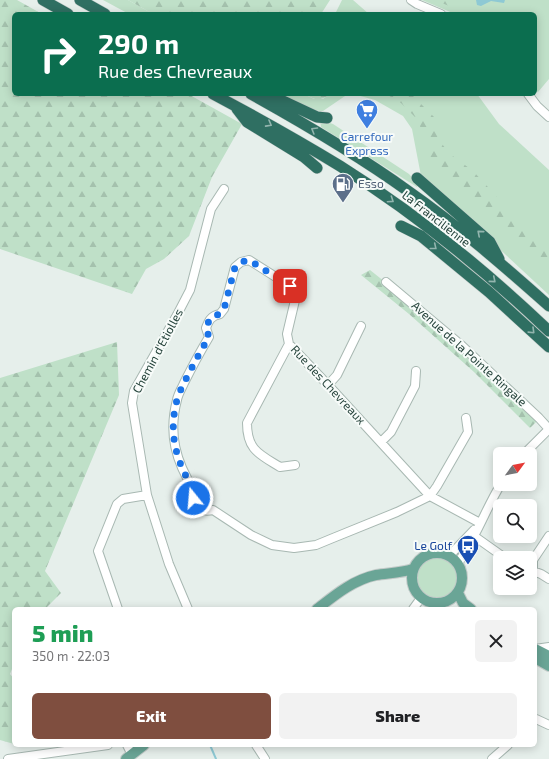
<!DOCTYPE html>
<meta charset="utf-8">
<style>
:root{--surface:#fff;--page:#f2f2f2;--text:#202124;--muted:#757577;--accent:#7f4e3f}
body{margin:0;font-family:"Exo 2",sans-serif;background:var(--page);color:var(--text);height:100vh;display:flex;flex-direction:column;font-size:15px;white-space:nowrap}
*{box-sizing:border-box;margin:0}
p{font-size:13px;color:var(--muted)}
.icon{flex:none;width:22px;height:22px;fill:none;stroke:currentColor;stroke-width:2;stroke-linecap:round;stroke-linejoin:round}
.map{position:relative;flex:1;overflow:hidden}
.side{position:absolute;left:12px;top:607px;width:525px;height:140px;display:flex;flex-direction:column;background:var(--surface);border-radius:6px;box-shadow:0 2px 10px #0003}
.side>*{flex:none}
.banner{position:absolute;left:12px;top:12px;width:525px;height:84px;border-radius:6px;box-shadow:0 2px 10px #0003;background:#0b6e4f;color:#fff;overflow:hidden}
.needle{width:26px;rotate:58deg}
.fabs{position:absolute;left:493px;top:447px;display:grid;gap:8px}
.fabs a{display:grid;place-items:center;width:44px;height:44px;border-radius:6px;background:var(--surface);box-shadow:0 2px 10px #0003;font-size:20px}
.pin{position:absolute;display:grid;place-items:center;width:34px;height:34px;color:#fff;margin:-17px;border-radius:8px;box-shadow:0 2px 6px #0006}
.me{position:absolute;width:44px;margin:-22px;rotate:343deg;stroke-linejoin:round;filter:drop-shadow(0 0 3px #0008)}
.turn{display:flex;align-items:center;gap:14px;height:84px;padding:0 20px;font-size:18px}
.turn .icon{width:52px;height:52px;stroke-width:2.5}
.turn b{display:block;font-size:28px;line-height:34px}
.round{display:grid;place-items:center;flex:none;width:42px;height:42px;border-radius:6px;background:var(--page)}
.overview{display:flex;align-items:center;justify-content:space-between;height:68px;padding:0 20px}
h1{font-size:24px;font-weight:800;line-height:30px;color:#1e9e55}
.action{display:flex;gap:8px;margin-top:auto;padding:8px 20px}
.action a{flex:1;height:46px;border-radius:6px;background:var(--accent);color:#fff;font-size:16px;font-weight:800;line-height:46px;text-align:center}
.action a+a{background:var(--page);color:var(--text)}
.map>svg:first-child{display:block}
.grass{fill:#bfe0c8}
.forest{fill:url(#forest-firs)}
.water{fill:#8ec9d4}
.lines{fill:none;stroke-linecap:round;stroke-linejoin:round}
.stream{stroke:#8ec9d4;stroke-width:2}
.minor-casing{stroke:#a8b8b2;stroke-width:10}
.major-casing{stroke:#c2cac8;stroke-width:12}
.highway-casing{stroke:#c2cac8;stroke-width:12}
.minor{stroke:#fff;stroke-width:8}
.major{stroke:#6aa596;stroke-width:10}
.highway{stroke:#2f6f62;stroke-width:11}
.oneway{stroke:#93b5ae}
.route{stroke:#1a73e8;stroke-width:7;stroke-dasharray:0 12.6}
.labels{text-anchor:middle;stroke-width:4;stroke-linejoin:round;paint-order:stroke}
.shop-label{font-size:12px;fill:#366cbe;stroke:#f7fbf9}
.service-label{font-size:12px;fill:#4e5e75;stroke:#f7fbf9;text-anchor:start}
.street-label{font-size:12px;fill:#24423a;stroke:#f7fbf9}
.transit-label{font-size:12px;fill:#164399;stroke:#f7fbf9;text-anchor:end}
</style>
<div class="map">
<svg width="549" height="759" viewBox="0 0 549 759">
<defs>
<pattern id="forest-firs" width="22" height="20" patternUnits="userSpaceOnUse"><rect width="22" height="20" fill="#bfe0c8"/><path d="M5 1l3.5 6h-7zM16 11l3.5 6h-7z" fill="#a4c1ad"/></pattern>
</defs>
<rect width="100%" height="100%" fill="#e6efeb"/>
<path class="grass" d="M103,0h25l25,14h-24z
M342,0h11l16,14h-34z
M422,0h127v79l-11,13 -3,-2v-76h-80z
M280,94h24l10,5h9l7,-5h18l-25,17c-16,1 -30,-10 -43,-17z
M353,94h124l22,30 50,46v125l-128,-119 -9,-47 -9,-13 -28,-16z
M320,120l13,4 76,50 8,9v4l-96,-60z
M415 579a22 22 0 1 1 44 0a22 22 0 1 1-44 0Z"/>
<path class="forest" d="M0,0h17l25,14h-28v80h174l54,30 -30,53 -23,59 -25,23 -18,10 -14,25 -132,-45z
M128,0h202l-9,14h-168z
M434,0h16l6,3 1,6z
M304,94h26c-11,8 -14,6 -26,0z
M386,94h25l24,24 3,21 12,15 23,17 41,44 35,36v22l-50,-47 -60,-51 -7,-10 -7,-27 -8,-19 -16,-16z
M370,270l70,56 97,95 -7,7 -56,-56 -65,-58 -48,-39z
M117,342l2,53 -74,176 16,22 -16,16h-31v55l-4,10 4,5v65l-14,-4v-362z"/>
<path class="water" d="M476,0h29l-1,3 -13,-2 -10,5 -4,-1z"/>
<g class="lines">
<path class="stream" d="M210,745l6,14"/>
<g class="minor-casing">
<path id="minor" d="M411,0l6,4 24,10
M528,94l9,12 12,11
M386,282l74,62 79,74 10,11
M289,344l-42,79c0,27 12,31 33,44l15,-2
M328,385l9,-10 24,-49
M466,418l2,14 -31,54 -7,10 -102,-111 -39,-41 -2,-10 9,-38 -2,-5 -4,-5 -41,-26 -8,2 -6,5 -11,42 -4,5c-9,2 -11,6 -14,14l3,9c-9,15 -17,30 -25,46 -2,5 -6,11 -7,17 -9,34 -1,62 17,90 -2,15 4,23 19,20l38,25 21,10 22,3 22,-3 17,-7 64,-26 33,-16 50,27
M381,442l10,-10 24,-46 1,-15
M524,454l25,-25
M474,536l31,22
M449,556l25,-26
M458,564c5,-10 12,-19 17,-30 9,-17 16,-34 26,-50
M530,570l11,4 8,5
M533,571v-11l16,-24
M118,609l-20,-58 19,-47 6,-5 24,-4
M188,609l-19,-45 -22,-69 -15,-92 2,-12 43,-76 13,-25 21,-81 13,-20
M413,609l8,-11
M535,649l14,-2
M535,720l1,-1 13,6
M127,745l5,10
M256,745l9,14
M8,759l100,-14
M492,759l16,-14"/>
</g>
<g class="major-casing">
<path id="major" d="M412 578a25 25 0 1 1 50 0a25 25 0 1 1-50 0Z
M458,593l5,10 8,6
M317,609c18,-14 36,-29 59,-34 13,-2 25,-2 37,-6
M535,649l14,7
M535,658l14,8
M126,759l18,-14"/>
</g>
<g class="highway-casing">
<path id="highway" d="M43,0l25,14
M80,0l25,14
M213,94c43,23 86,47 127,72 75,47 145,104 209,165
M251,94c54,30 107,61 157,97 50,35 96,75 141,115
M268,94l49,23 10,1
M237,109l10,13 57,35 13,11
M417,178l73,64 9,17
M401,226l20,10 68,56 60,55"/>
</g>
<use href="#minor" class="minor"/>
<use href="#major" class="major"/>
<use href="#highway" class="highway"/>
</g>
<defs><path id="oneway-chevron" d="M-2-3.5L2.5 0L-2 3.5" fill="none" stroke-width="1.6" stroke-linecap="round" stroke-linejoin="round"/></defs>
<g class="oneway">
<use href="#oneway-chevron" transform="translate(269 124) rotate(29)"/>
<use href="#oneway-chevron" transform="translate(314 130) rotate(-149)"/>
<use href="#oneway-chevron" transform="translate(391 200) rotate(34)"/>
<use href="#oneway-chevron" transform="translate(480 233) rotate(-139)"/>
<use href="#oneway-chevron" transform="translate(434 247) rotate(39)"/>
<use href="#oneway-chevron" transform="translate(493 280) rotate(40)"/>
<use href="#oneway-chevron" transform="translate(532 331) rotate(44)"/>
</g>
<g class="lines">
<path class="route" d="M193,498l1,-8c-18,-28 -26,-57 -17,-90 1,-6 5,-12 7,-17 8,-16 16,-31 25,-46l-3,-9c3,-8 5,-12 14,-14l4,-5 11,-42 6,-5 8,-2 41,26"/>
</g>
<defs>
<g id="supermarket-pin" transform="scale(1.15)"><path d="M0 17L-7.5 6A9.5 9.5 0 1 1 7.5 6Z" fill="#3f7fe0" stroke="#f7fbf9"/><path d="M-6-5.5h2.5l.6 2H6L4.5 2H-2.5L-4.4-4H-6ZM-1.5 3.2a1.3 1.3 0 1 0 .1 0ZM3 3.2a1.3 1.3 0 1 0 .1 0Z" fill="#fff"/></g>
<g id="fuel-pin" transform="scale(1.15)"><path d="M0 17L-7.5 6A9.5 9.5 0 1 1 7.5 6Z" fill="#5c6f8a" stroke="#f7fbf9"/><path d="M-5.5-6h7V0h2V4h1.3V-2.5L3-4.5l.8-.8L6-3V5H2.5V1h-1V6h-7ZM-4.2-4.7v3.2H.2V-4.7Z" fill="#fff"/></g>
<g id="bus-pin" transform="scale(1.15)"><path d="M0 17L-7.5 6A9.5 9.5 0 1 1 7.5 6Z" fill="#1a4fb4" stroke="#f7fbf9"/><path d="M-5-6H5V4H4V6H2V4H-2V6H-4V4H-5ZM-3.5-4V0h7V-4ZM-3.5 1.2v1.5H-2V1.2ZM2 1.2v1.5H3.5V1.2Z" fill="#fff"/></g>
</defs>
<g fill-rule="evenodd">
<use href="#supermarket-pin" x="367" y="110"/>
<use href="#fuel-pin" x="343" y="184"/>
<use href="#bus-pin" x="468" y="546"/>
</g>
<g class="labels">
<g class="shop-label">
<text x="367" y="141">Carrefour<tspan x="367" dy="14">Express</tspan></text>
</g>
<g class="service-label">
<text x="358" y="188">Esso</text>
</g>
<g class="street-label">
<text transform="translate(436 219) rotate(38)" y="4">La Francilienne</text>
<text transform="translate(158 351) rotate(-62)" y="4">Chemin d'Etiolles</text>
<text transform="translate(469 354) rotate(42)" y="4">Avenue de la Pointe Ringale</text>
<text transform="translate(328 385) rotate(47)" y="4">Rue des Chevreaux</text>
</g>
<g class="transit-label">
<text x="452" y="550">Le Golf</text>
</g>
</g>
</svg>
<div class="fabs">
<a><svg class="needle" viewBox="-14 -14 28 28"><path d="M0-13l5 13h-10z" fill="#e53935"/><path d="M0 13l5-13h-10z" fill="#757577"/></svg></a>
<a><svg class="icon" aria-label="search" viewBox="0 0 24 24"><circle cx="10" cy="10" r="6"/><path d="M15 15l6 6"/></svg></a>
<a><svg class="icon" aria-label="layers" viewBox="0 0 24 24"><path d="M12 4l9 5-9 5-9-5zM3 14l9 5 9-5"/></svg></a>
</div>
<div class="pin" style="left:290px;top:286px;background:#d93025"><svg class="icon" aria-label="arrive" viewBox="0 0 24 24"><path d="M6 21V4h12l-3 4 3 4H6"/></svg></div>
<svg class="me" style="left:193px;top:498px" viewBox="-20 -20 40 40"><circle r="17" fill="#1a73e8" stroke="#fff" stroke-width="3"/><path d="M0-11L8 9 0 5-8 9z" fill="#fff"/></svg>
<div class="banner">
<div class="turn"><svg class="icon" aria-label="right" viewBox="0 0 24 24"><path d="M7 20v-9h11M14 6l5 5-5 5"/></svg><div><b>290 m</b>Rue des Chevreaux</div></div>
</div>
<section class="side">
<div class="overview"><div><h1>5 min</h1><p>350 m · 22:03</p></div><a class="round"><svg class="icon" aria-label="close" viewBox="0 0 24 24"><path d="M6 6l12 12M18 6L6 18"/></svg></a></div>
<div class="action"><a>Exit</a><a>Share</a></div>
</section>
</div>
